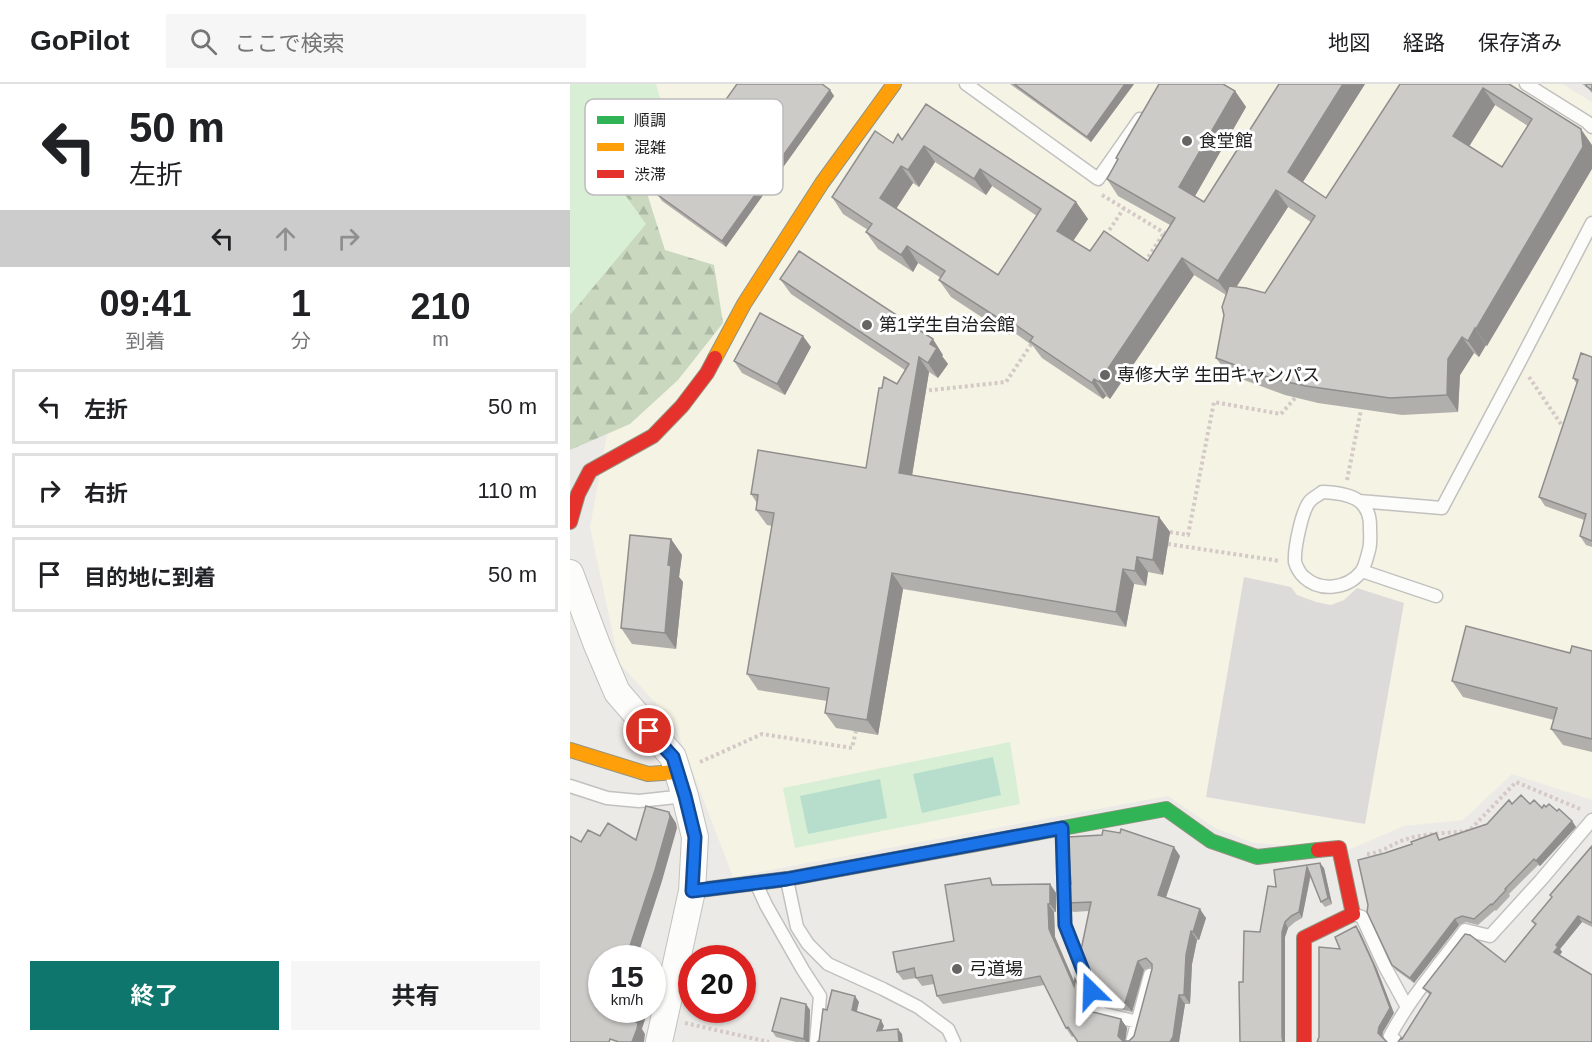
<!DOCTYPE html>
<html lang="ja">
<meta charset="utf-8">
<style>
:root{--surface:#fff;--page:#f6f6f6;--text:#202124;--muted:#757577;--line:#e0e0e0;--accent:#0f766e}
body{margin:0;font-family:Arial,"Noto Sans JP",sans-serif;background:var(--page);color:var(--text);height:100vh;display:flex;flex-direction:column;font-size:22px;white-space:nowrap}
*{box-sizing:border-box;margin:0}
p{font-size:20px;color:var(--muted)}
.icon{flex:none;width:33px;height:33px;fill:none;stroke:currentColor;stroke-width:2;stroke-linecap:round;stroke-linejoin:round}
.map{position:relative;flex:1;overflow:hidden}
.drawer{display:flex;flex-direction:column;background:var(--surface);width:570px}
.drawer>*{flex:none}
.top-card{background:#fff;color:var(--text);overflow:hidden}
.speed{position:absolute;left:18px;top:861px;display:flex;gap:12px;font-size:30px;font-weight:700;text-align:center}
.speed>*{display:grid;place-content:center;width:78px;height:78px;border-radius:50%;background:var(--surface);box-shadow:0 2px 4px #0004;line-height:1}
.speed small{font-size:15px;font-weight:400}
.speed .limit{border:9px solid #d22;background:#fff;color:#111}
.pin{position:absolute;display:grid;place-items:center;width:51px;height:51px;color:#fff;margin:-26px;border:3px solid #fff;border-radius:50%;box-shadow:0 2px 6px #0007}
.me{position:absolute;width:66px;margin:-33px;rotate:338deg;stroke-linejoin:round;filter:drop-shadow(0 0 4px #0008)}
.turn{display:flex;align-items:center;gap:21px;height:126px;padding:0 30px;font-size:27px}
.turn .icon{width:78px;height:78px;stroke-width:2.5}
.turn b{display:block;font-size:42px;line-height:51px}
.lanes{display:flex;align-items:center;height:57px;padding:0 30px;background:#0003;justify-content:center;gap:30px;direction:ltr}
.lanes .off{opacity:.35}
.eta{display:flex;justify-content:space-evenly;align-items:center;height:102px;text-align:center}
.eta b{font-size:36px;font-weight:700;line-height:42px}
.cta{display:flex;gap:12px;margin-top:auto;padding:12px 30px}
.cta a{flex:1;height:69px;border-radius:0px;background:var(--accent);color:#fff;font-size:24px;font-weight:700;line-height:69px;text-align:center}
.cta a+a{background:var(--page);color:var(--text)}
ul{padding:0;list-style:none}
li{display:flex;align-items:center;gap:18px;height:75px;margin:0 12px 9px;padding:0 18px;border:3px solid var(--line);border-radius:0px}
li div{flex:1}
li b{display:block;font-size:22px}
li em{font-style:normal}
header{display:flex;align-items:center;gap:36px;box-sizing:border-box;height:84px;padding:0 30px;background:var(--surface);border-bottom:2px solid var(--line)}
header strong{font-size:28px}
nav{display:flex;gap:33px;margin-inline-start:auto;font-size:21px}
.search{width:420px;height:54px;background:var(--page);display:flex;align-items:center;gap:15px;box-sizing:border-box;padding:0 21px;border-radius:0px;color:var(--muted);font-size:22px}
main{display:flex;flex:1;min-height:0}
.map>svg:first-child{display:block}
.education{fill:#f4f3e4}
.forest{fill:url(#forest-firs)}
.park{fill:#d8efd6}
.pitch{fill:#b7decc}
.parking{fill:#dcdbda}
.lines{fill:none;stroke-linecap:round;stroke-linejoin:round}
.lane-casing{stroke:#c2c1bf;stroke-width:15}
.street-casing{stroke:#c2c1bf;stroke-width:28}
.fast-casing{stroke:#939381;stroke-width:16}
.slow-casing{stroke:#939381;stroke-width:16}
.jam-casing{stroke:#939381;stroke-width:16}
.path{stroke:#d5c9c8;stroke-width:4;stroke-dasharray:3 3;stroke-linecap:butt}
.lane{stroke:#fcfcfb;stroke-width:12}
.street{stroke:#fcfcfb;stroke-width:26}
.fast{stroke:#30b455;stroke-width:14}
.slow{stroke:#ff9f0a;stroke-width:14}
.jam{stroke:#e5322d;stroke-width:14}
.wall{fill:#b0afac;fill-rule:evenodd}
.shaded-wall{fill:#908e8c}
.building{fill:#cdcbc8;stroke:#908e8c;stroke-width:1.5;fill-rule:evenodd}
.route-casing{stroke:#114b97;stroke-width:15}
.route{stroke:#1a73e8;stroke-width:10}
.poi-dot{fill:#666564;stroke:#fff;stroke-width:2}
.labels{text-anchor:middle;stroke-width:6;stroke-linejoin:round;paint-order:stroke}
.poi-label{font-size:18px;fill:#1e1e1e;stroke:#fff;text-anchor:start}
.key{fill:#fff;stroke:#bcbcbc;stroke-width:1.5}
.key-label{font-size:16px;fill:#1e1e1e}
</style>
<header>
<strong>GoPilot</strong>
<div class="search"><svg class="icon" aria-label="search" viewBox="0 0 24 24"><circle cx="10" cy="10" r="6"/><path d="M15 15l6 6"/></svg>ここで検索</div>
<nav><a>地図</a><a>経路</a><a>保存済み</a></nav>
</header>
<main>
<section class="drawer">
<div class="top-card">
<div class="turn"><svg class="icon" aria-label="left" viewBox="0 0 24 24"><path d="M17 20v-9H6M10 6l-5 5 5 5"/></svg><div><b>50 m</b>左折</div></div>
<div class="lanes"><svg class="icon" aria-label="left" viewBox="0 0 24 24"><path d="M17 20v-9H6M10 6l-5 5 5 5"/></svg><svg class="icon off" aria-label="ahead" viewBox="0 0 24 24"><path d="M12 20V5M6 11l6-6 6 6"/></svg><svg class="icon off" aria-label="right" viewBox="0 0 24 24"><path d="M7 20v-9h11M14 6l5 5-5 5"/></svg></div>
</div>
<div class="eta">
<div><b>09:41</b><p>到着</p></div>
<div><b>1</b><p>分</p></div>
<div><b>210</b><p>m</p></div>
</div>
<ul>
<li><svg class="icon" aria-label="left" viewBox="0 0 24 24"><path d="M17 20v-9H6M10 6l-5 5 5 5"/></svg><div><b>左折</b></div><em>50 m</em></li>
<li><svg class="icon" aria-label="right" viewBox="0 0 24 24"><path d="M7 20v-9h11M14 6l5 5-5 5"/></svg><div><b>右折</b></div><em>110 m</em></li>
<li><svg class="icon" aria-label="arrive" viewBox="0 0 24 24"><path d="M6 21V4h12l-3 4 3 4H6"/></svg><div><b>目的地に到着</b></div><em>50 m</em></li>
</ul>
<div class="cta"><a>終了</a><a>共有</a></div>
</section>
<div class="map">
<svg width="1022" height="958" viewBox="0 0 1022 958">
<defs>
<pattern id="forest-firs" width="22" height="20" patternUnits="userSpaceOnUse" patternTransform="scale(1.5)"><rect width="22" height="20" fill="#c9d8bf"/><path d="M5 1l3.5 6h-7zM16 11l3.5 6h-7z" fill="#acb9a4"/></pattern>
</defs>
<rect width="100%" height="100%" fill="#eceae7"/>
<path class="education" d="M86,0h906l30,18v698l-80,-26 -49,46 -59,6 -56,24 -95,-7 -38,-15 -47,-32 -435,81 -59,-154 -55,-60 -29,-136 56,-303 -31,-43 49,-68z"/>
<path class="forest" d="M0,0h69l35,37 -30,63 21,66 49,15 9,58 -45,57 -48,44 -60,26z"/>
<path class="park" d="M0,0h86l8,29 -49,68 31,43 -76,91z
M440,658l10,62 -225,44 -12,-60z"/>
<path class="pitch" d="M423,673l8,38 -79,18 -9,-39z
M310,695l7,39 -79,16 -8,-38z"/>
<path class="parking" d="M674,493l47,10 6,8 19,7 15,3 13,-5 13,-12 47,15 -39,221 -159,-27z"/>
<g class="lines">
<g class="lane-casing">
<path id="lane" d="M396,0l132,95 42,-60
M956,0l61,38 5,5
M752,408c26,1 49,6 48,36 0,7 1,15 -1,22 -2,7 -4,17 -8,22 -14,17 -41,20 -57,5 -4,-3 -8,-11 -9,-15 -1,-13 7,-54 16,-62 3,-3 8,-5 11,-8z
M789,417l83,7 77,-145 73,-140
M792,487l74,25
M0,702l37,12 32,3 46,-5
M492,746l3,95 35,88 38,9
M217,796l10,47 11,17 20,20 55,25 35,18 30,22 6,13
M186,799l10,22 37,65 17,26 -4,46
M786,831l6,2 22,48 23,42
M562,958l18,-67
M827,958l-7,-6c20,-38 49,-71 75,-106l25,6 51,-56 51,-60"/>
</g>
<g class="street-casing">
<path id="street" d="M0,489l27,72 20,47 56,65 12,39 10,41 -3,54 -33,151"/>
</g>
<g class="fast-casing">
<path id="fast" d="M466,749l130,-24 45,32 46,16 61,-7"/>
</g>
<g class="slow-casing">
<path id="slow" d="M145,274l29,-54 78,-121 72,-99
M0,666l78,24 29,-2
M122,807l95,-12 249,-46"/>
</g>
<g class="jam-casing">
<path id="jam" d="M0,438l8,-28 12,-23 63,-35 29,-30 25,-33 8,-15
M734,958v-104l49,-24 -14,-66 -21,2"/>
</g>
<path class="path" d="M532,111l66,40
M536,151l18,-27
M575,178l19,-29
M959,293l36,53
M353,307l83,-9 28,-42
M777,396l14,-70
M600,448l18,3 26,-133 67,12 14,-16
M598,460l112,17
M130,678l62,-28 90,14 4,-17
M797,770c15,-1 26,-11 40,-15 19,-6 42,-6 62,-8l47,-49 64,27
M115,939l84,19"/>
<use href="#lane" class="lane"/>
<use href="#street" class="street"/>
<use href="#fast" class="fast"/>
<use href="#slow" class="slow"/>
<use href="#jam" class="jam"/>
</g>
<path class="wall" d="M440,0h124l-43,58z
M709,0h86l-62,98 23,16 74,-114h109l72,45 -94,217 -1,-1 -7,12 -5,-4 -14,22 -2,37 -56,3 -84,-12 -33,-8 -57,-21 -12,-16 8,-43 2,-20 -32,-20 -84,124 -4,-3 -3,3 -61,-41 -9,-12 -21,-15 -3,4 -58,-38 -12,-17 2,-2 -23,-15 -5,9 -35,-23 -12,-17 2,-2 -25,-16 -11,-17 61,-54 9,-3 24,-36 150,98 12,17 -15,22 17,10 58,10 22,-36 -52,-29 -11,-17 10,-19 -1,-2 119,-67 11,16 -51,89 9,6zM925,21l33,21 -26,41 -33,-21zM365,78l51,33 6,-9 45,30 -39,59 -102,-66 17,-26 6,4zM718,123l23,15 -46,71 -29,-6z
M1012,0h10v9l-5,-6z
M260,6l4,6 -108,151 -64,-46 -4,-6z
M210,195l163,76 -1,1 6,8 -10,14 -9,-6 -17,103 247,42 11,15 -7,43 -15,-3 -2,14 -12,-2 -8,43 -223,-38 -25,146 -42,-7 -11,-15 2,-12 -69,-11 -11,-16 25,-148 -5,-1 -11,-15 1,-7 -6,-9 115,-26 16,-80 15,-4 8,-14 -114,-76z
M241,263l-26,48 -43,-22 -8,-12z
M1022,273v190l-6,-2 -6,-9 4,-16 -39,-14 -6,-9 38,-113 -4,-6z
M101,455l11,16 -3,22 4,5 -7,67 -44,-5 -11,-16z
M1022,567v101l-29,-7 -12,-16 3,-9 -91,-23 -11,-16 118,-28z
M942,720h18l12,4 4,-1 11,4 15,10 4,6 -36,39 -2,-1 -29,29 1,2 -14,15 -1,-1 -17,15 -12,-3 -7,3 -45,58 -18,-13 -4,-5 -7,-112 27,-9 24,-11 4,7 47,-16z
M1022,762v81l-10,-5 -22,27 2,3 -160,87 28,-44 -7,-7 82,-26 30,-37 -3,-4 20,-23 -2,-3z
M610,772l-14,41 40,21 -7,22h-2l-5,24 -2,40h-5l-6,38h-101l-4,-6 -2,1 -6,-9 -22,-43 -101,19 -6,-8 -3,-12 -12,2 -6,-8 -13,2 -6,-8 57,-31 41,-56 55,-1 6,9v19h-2l1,25 19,45 7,6 11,24 29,7 6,9 -2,13h4l5,-5 18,-67v-2l-8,3 -12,42 -26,-6 -6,-9 -11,-86 -16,1 -6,-9 4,-19z
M754,784l8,36 -7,3 -4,-5 -10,-27 -9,43 -7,4 -7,6 -3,9 -42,45 33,-95z
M236,920l4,6 -1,32h-13l-20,-5 -4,-6z"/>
<path class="shaded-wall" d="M555,0h9l-43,58 -4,-5z
M773,0h22l-66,104 -11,-16z
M913,4l12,17 -30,48 -12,-17z
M260,6l4,6 -108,151 -4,-6z
M665,7l11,16 -55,96 -12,-16z
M1011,45l11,16v24l-105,177 -11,-17z
M354,62l11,16 -16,25 -11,-17z
M331,82l12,17 -21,32 -12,-17z
M410,85l12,17 -6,9 -12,-16z
M706,106l12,17 -58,90 -12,-16z
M506,118l12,17 -19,28 -12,-16z
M337,162l11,17 -5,9 -12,-17z
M612,174l12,17 -84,124 -11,-17z
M430,230l12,17 -3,4 -11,-17z
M905,244l11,17 -7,12 -11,-16z
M233,252l8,11 -26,48 -8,-11z
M892,253l12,16 -14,22 -2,37 -11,-17 1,-36z
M363,255l10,16 -1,1 6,8 -10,14 -10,-15 2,-19z
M349,273l10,15 -19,116 -11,-15z
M524,295l12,17 -3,3 -11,-16z
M589,433l11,15 -7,43 -10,-15z
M101,455l11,16 -3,22 4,5 -7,67 -11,-16 3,-68z
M567,473l11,15 -2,14 -11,-15z
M553,485l11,15 -8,43 -10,-15z
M322,489l11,16 -25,146 -11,-15z
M99,728l7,11 1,5 -15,53 -25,77h-11z
M1002,737l4,6 -36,39 -4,-5z
M604,763l6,9 -16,47 -6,-8z
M750,779l4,5 8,36 -4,-6z
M737,783l4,5 -9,46 -3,-6z
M480,800l6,9v19l-6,-8z
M478,820l6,8 1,25 25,58 -6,-9 -25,-57z
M630,825l6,9 -7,22 -6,-8z
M1008,832l4,6 -22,27 2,3 -4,6 -4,-6 2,-7z
M885,835l4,6 -45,58 -4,-5z
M715,838l3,6 -3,9v105h-2l-1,-5v-105z
M786,842l4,6 17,37 17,44 -11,19 -1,7 -4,-6z
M621,847l6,9 -5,24 -2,40 -6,-9 2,-40z
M568,877l6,9 -12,42 -7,-9z
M505,895l6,9 14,32 -6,-9z
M82,898l3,4 -3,9z
M609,911l6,9 -6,38h-9z
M285,912l4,6 -3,13 -4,-5z
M236,920l4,6 -1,32h-3l-2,-3z
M67,926h11l-6,19 3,5 -1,8h-12l2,-21z
M551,935l6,9 -2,14 -7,-6z
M311,936l3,6 -4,10 -3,-5z
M328,945l4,5 1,8h-4z"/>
<path class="building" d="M167,0h85l8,6 -108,151 -64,-46z
M444,0h111l-38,53z
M589,0h64l12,7 -56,96 25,15 75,-118h64l-55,88 38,26 74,-114h109l72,45 2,18 -107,182 -1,-1 -7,13 -6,-4 -14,22 -1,36 -57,3 -84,-12 -33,-7 -57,-21 8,-43 -2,-8 7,-21 17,2 19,5 50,-77 -39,-26 -58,91 -36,-23 -83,124 -5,-3 -2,4 -62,-42 3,-4 -33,-23 -2,4 -59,-38 6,-9 -38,-25 -6,9 -35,-23 6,-8 -40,-27 43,-66 18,12 5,-9 4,6 24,-36 150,98 -19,29 33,20 14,-20 44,30 27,-43 -68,-39 11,-20 -2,-1zM913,4l49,31 -30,48 -49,-31zM354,62l50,33 6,-10 61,40 -43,66 -118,-77 21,-32 7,4z
M1017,0h5v6l-6,-4z
M229,167l134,88 -3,5 7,4 -9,15 -9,-6 -20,116 260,44 -6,43 -16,-3 -2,14 -12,-2 -7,43 -224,-39 -25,147 -42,-7 4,-25 -82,-14 27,-161 -18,-3 2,-15 -7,-1 7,-44 108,18 13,-80h3l2,-11 13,7 12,-20 -129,-85z
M190,229l43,23 -26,48 -43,-23z
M1011,269l11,4v184l-12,-5 6,-22 -47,-17 39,-117 -5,-2z
M60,451l41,4 -3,26 3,1 -6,67 -44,-5z
M896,542l104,27 2,-7 20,5v88l-41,-10 6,-21 -105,-27z
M951,711l9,9 4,-4 8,8 2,-3 2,2 3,-3 8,7 2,-2 13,12 -36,40 -2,-2 -29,30 1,1 -14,15 -1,-1 -17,15 -12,-3 -7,3 -45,59 -18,-13 -25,-53 1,-7 -10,-45 27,-7 27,-9 -1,-2 25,-9 3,7 48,-16 22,-24 3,4z
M76,722l23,6 1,5 -15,53 -29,88h-24v52h35l-3,11 4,2 -1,6 -5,13h-13l-9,-3 -1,3h-39v-206l11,6 7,-12 12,6 8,-13 28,17z
M551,745l53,18 -16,48 42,14 -7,23 -2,-1 -5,24 -2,40h-5l-6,42 -3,5h-92l-10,-15 -2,1 -26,-52 -103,20 -5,-21 -16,3 -2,-10 -17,4 -4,-20 61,-11 -9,-56 45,-7 2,7 58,-1v20h-2l1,25 25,57 1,-7 14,32 32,8 -3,17 5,5h6l5,-5 18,-67v-5l-6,-6 -8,3 -13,42 -25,-6 -19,-47 10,-48 -24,1 -1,-19h5l-3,-47 34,-2 1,-5 17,3z
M1022,762v77l-14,-7 -22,29 2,2 -4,5 38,23v67h-194l3,-4 1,1 29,-46 -8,-5 42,-54 5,1 35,27 31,-38 -4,-3 20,-24 -2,-2z
M750,779l8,35 -7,4 -14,-35 -8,45 -8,4 -6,6 -3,10v105l1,5h-43l-1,-60h4l1,-51 16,1 8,-46 8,1 -2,-17z
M786,842l17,37 17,45 -11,19 -1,6 9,9h-70l2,-5v-90l21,2 -5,-12z
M262,906l23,6 -3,14 29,10 -4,11 21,-2 1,13h-82l2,-1 4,-32 4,1z
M211,914l25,6 -2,35 -32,-8z"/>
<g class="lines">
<g class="route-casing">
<path id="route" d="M79,647l24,26 12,39 10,41 -3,54 95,-12 275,-51 3,97 26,66"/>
</g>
<use href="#route" class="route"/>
</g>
<g class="poi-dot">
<circle cx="617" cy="57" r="6"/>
<circle cx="297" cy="241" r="6"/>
<circle cx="535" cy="291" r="6"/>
<circle cx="387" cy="885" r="6"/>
</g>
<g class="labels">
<g class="poi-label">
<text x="629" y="63">食堂館</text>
<text x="309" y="247">第1学生自治会館</text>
<text x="547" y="297">専修大学 生田キャンパス</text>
<text x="399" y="891">弓道場</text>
</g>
</g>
<rect x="15" y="15" width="198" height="96" rx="9" class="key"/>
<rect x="27" y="32" width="27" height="8" fill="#30b455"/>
<rect x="27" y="59" width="27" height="8" fill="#ff9f0a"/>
<rect x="27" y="86" width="27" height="8" fill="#e5322d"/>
<g class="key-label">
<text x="64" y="42">順調</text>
<text x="64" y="69">混雑</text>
<text x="64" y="96">渋滞</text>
</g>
</svg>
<div class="speed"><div>15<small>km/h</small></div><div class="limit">20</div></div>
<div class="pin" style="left:79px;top:647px;background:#d93025"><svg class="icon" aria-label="arrive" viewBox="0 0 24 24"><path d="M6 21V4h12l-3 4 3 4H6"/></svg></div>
<svg class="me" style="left:521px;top:907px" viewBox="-20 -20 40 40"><path d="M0-17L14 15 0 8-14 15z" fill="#1a73e8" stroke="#fff" stroke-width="4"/></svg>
</div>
</main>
